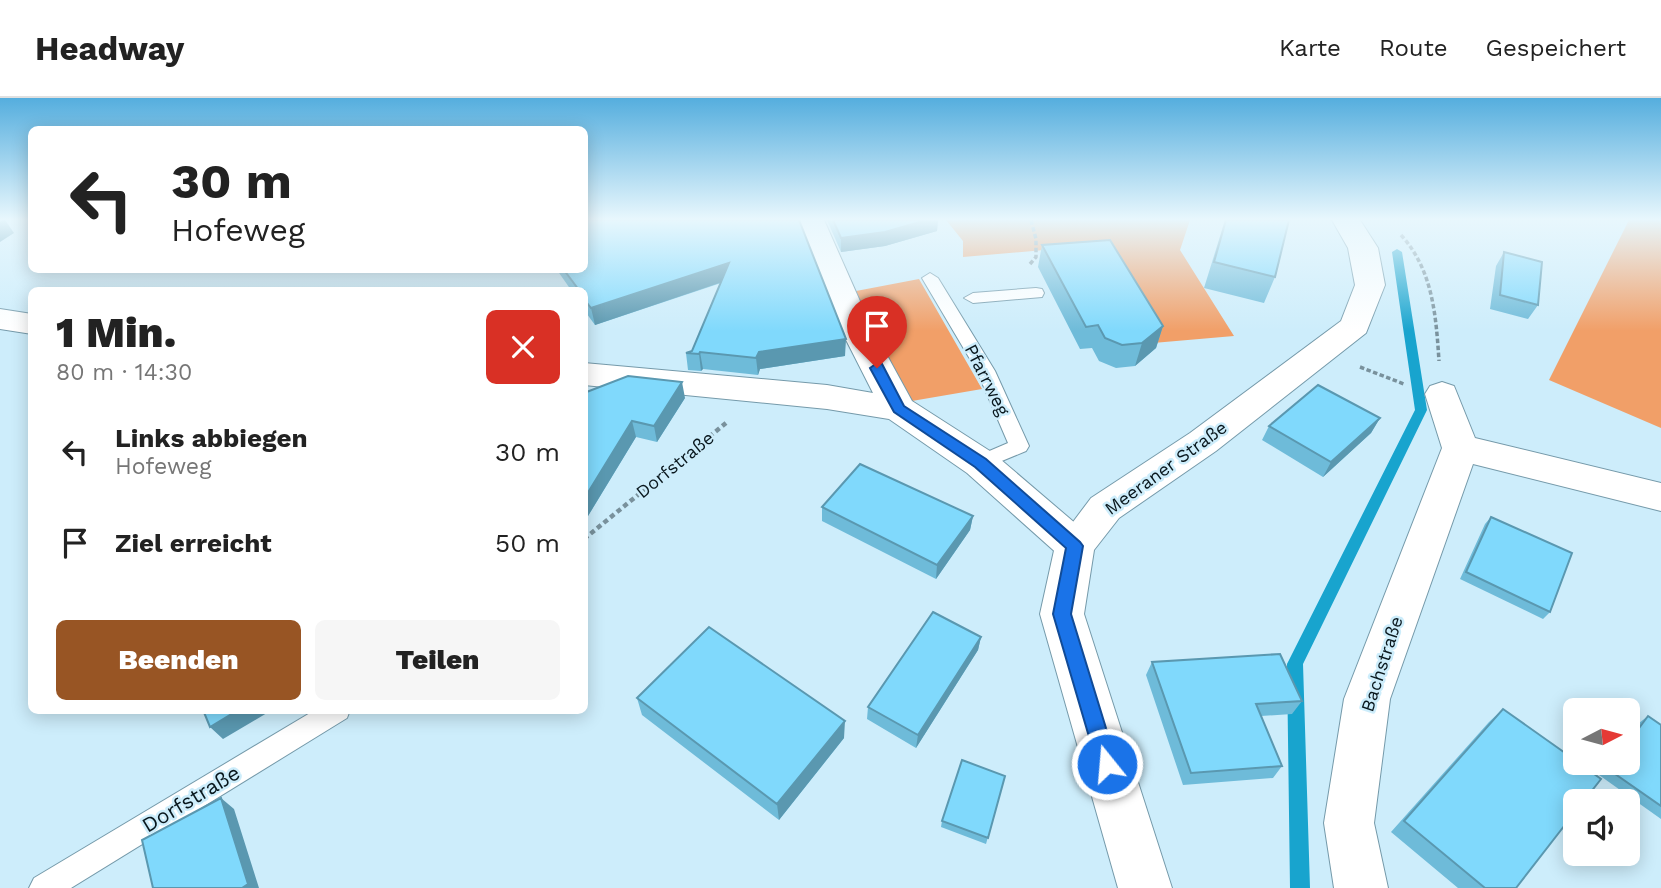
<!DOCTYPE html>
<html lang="de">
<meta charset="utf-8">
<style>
:root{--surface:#fff;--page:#f6f6f6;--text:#222;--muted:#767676;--line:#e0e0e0;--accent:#985524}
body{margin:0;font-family:"Work Sans",sans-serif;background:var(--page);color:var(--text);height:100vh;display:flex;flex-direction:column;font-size:26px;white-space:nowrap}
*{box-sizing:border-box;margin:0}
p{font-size:23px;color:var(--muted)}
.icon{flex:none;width:38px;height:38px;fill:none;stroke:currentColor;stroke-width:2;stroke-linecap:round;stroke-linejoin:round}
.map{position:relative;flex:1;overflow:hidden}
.drawer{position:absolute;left:28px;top:189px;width:560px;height:427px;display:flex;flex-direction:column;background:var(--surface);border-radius:10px;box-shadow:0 4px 18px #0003}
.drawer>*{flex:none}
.guide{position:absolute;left:28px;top:28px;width:560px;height:147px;border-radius:10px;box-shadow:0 4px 18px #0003;background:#fff;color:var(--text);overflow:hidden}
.needle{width:46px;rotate:84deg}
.fabs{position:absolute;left:1563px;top:600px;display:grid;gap:14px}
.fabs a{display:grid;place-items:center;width:77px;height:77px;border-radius:10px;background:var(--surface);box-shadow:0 4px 18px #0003;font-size:35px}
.pin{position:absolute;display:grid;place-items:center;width:60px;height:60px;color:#fff;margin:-72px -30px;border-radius:50% 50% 50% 0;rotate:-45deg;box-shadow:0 0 7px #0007}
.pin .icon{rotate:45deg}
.me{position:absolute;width:77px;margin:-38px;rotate:343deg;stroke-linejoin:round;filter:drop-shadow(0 0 5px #0008)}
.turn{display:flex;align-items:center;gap:24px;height:147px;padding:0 28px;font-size:32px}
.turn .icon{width:91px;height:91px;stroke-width:2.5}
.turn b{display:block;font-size:49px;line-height:60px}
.round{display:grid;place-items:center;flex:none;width:74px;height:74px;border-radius:10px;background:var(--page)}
.head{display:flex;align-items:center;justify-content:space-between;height:119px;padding:0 28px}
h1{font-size:42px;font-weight:800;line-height:52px}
.action{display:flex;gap:14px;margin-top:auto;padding:14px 28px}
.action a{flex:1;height:80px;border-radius:10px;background:var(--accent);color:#fff;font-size:28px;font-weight:800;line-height:80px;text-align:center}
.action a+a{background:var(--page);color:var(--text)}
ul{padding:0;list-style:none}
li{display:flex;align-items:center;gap:21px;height:91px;padding:0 28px}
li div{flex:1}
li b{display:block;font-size:26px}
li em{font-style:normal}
header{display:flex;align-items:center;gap:42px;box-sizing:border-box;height:98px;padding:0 35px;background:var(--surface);border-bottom:2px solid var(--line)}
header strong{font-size:33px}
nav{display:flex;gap:38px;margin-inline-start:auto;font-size:24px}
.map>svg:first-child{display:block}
.green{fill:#f19f68}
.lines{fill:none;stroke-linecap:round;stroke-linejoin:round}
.stream{fill:#18a4ce;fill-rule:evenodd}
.lane-casing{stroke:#759aaa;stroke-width:2}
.street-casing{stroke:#759aaa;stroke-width:2}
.secondary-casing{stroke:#759aaa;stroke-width:2}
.path-far1{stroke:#79919c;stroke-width:3.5;stroke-dasharray:4.5 2.5;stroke-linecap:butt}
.path{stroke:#79919c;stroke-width:4.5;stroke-dasharray:5 3.5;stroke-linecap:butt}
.lane{fill:#fff;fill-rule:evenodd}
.street{fill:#fff;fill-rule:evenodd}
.secondary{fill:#fff;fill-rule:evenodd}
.wall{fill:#6ebbd9}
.shaded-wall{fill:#5a98b0}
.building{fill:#80d9fc;stroke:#5a98b0;stroke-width:2}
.route{fill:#1a73e8;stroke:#114b97;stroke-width:2}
.labels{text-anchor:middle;stroke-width:5;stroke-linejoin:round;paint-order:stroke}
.street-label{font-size:18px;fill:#09171d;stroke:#cdedfb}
.near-street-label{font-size:21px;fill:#09171d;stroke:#cdedfb}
</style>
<header>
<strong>Headway</strong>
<nav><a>Karte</a><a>Route</a><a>Gespeichert</a></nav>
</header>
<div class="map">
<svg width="1661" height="790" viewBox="0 0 1661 790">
<rect width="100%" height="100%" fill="#cdedfb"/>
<path class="green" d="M946,122h244l-10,30 54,86 -81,7 -75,-96 -115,10v-16z
M1629,122h32v208l-112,-48z
M919,181l63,110 -76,13 -50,-111z"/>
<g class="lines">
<path class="stream" d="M1397,151l5,3 25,158 -124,254 7,224h-20l-3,-224 128,-254 -23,-158z"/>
<g class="lane-casing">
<path id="lane" d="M930,175l8,5 57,93 34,75 -3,5 -46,19 -7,-2 -3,-5 3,-5 35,-15 -31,-72 -55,-93z
M1036,190l6,1 2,4 -2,4 -69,6 -9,-5 9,-5z
M315,612h35l-3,8 -276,170h-42l5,-10z"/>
</g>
<g class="street-casing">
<path id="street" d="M796,122h28l47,106 41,75 81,52 96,82 6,11 -6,11 -14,5 -14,-5 -94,-84 -78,-54 -62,-10 -243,-24v-22l243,22 46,8 -34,-67z
M0,211l32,5v20l-32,-5z
M1442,284l12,4 21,52 186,45v28l-188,-47 -83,235 -16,124 14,65h-54l-10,-65 20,-124 98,-251 -17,-54 5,-8z"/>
</g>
<g class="secondary-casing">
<path id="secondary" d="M1332,122h28l18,28 7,37 -19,48 -150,118 -97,67 -25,32 -10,64 88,274h-54l-78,-274 15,-68 36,-48 99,-65 151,-112 14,-36 -7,-37z"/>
</g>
<path class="path-far1" d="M1401,137c32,35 35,81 38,126
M1030,166l6,-7v-18l-5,-19
M1360,269l44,17"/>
<path class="path" d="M584,441l142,-116"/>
<use href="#lane" class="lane"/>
<use href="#street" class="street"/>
<use href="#secondary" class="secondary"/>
</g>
<path class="wall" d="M799,122l46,136 -85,13 -2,6 -55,-6 -2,2 -13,-1 -2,-17 6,-2 29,-68 -126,42 -11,-15v-20h-13l-14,-20h27z
M827,122h111l-1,11 -52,15 -44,6z
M1225,122h64l-14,57 -11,26 -60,-15z
M1042,147l121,81 -7,22 -21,18 -19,2 -17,-7 -7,-13 -12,1 -42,-82z
M1504,154l34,53 -10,14 -38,-10 6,-43z
M584,295l101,5 -28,44 -21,-5 -48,79h-4z
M1380,320l-9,15 -48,44 -61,-37 7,-14z
M822,409l151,9 -3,14 -34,49 -114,-58z
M1491,419l59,95 -7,7 -83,-40 25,-55z
M981,539l-3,13 -62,98 -49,-29 1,-12z
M1152,564l150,39 -10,13 -31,2 21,50 -9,12 -90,7 -37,-110z
M637,600l207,40 -65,82 -137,-105z
M1503,611l13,179h-58l-67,-56 98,-110z
M1648,618l13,9v94l-62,-44 9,-12h20v-25l11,-15z
M1005,678l-19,68 -45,-17 1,-6z"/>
<path class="shaded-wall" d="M2,122h3l9,13 -14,9v-20z
M927,122h11l-1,11 -52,15 -44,6v-14z
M729,165l2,16 -136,46 -4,-17z
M1163,228l-7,22 -21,18 7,-23z
M846,241l-1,17 -85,13 -2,6 -2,-17 3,-6z
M700,254l3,17 -2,2 -2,-17z
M682,284l3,16 -28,44 -3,-16z
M1380,320l-9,15 -48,44 8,-15z
M632,323l4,16 -48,79 -4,-12v-5z
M973,418l-3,14 -34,49 1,-14z
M981,539l-3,13 -62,98 2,-13z
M238,612h34l-49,29 -13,-12z
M845,623l-1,17 -65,82 -2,-16z
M221,700l13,11 25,79h-17z"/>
<path class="building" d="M584,122h215l47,119 -87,13 -3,6 -56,-6 -1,2 -13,-1 6,-2 37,-88 -138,45 -7,-9v-9h-5l-15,-20h20z
M833,122h94l-42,12 -44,6z
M1226,122h63l-14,57 -61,-15z
M1110,142l53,86 -21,17 -20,2 -17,-7 -7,-13 -12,2 -44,-82z
M1504,154l38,10 -4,43 -38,-10z
M628,278l54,6 -28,44 -22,-5 -48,78v-106z
M1318,287l62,33 -49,44 -62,-36z
M860,366l113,52 -36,49 -115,-58z
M1491,419l81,36 -22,59 -84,-40z
M933,514l48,25 -63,98 -50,-28z
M709,529l136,94 -68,83 -140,-106z
M1280,556l22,47 -46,3 26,62 -91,7 -39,-111z
M1503,611l72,51v3h4l22,16 -18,23h-8v10l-59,76h-31l-81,-67z
M203,612h35l-28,17z
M1648,618l13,9v81l-53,-37 4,-6h16v-20z
M962,662l43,16 -17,62 -46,-17z
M221,700l27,86 -6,4h-89l-11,-48z"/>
<linearGradient id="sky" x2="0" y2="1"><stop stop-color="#55aede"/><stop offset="0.52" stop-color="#e8f7fd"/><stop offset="1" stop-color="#e8f7fd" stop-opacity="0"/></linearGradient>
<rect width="1661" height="233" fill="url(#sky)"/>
<path class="route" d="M877,265l5,1 22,42 82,53 94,83 3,4 -12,68 46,150 -3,6 -7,3 -7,-3 -3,-6 -44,-150 13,-66 -91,-81 -81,-55 -24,-44z"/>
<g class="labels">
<g class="street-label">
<text transform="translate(987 282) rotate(63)" y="6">Pfarrweg</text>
<text transform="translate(675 367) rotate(-39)" y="6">Dorfstraße</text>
<text transform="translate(1166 370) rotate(-36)" y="6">Meeraner Straße</text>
<text transform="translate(1382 566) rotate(-72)" y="6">Bachstraße</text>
</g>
<g class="near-street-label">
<text transform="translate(191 701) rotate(-31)" y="7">Dorfstraße</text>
</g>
</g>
</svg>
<div class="fabs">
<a><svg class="needle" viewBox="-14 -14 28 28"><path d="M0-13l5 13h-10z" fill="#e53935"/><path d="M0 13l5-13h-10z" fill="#767676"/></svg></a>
<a><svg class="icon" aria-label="sound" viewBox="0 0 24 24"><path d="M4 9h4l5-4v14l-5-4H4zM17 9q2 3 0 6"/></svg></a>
</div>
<div class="pin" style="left:877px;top:270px;background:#d93025"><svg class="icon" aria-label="arrive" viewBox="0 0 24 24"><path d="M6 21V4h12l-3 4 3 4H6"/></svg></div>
<svg class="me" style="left:1107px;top:666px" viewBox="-20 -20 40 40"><circle r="17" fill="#1a73e8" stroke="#fff" stroke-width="3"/><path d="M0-11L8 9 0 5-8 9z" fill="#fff"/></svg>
<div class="guide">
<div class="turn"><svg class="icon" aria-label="left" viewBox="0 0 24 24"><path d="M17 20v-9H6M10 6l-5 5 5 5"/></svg><div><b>30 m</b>Hofeweg</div></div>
</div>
<section class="drawer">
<div class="head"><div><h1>1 Min.</h1><p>80 m · 14:30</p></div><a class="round" style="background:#d93025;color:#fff"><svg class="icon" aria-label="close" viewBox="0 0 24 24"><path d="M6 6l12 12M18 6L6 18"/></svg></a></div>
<ul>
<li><svg class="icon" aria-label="left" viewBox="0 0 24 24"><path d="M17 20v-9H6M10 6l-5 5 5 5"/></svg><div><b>Links abbiegen</b><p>Hofeweg</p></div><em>30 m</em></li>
<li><svg class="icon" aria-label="arrive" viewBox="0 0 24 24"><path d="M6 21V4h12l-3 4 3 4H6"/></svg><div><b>Ziel erreicht</b></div><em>50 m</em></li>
</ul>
<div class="action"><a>Beenden</a><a>Teilen</a></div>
</section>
</div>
